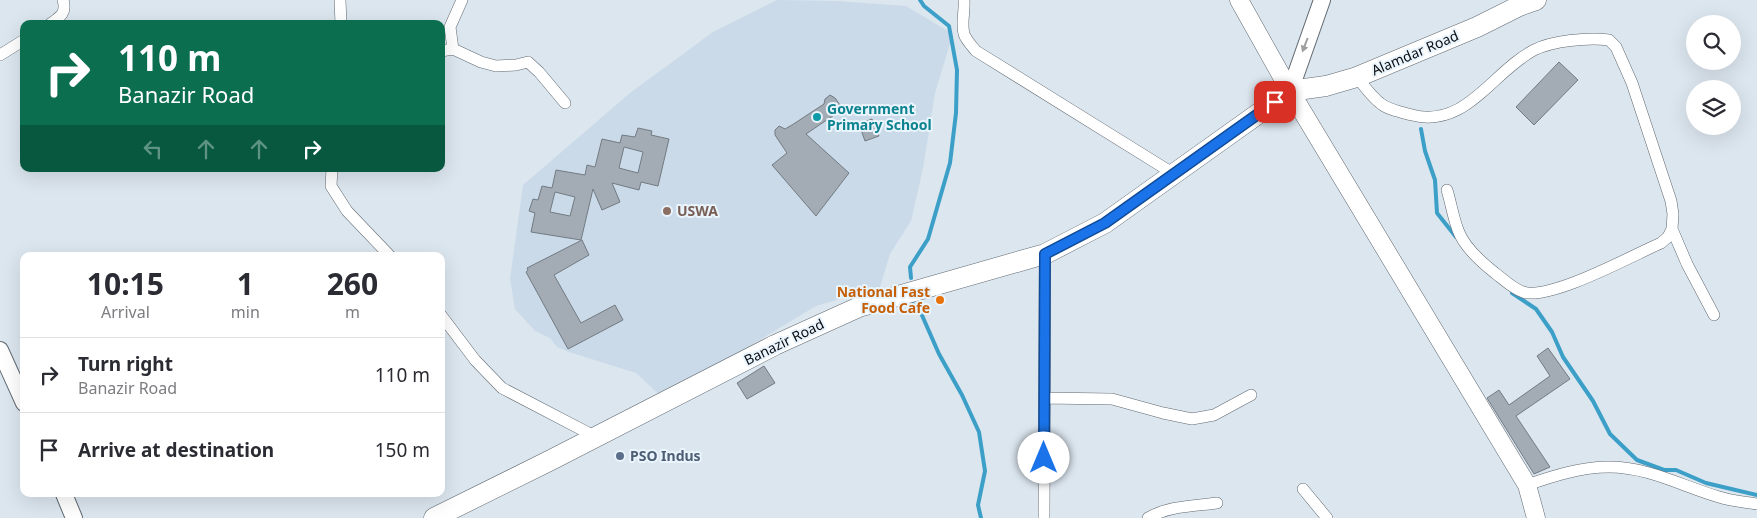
<!DOCTYPE html>
<style>
:root{--surface:#fff;--page:#f7f7f7;--text:#2b2b33;--muted:#7c7c81;--line:#e1e1e2}
body{margin:0;font-family:"Noto Sans",sans-serif;background:var(--page);color:var(--text);height:100vh;display:flex;flex-direction:column;font-size:19px;white-space:nowrap}
*{box-sizing:border-box;margin:0}
p{font-size:16px;color:var(--muted)}
.icon{flex:none;width:28px;height:28px;fill:none;stroke:currentColor;stroke-width:2;stroke-linecap:round;stroke-linejoin:round}
.map{position:relative;flex:1;overflow:hidden}
.drawer{position:absolute;left:20px;top:252px;width:425px;height:245px;display:flex;flex-direction:column;background:var(--surface);border-radius:10px;box-shadow:0 5px 20px #0002}
.drawer>*{flex:none}
.hud{position:absolute;left:20px;top:20px;width:425px;height:152px;border-radius:10px;box-shadow:0 5px 20px #0002;background:#0b6e4f;color:#fff;overflow:hidden}
.tools{position:absolute;left:1686px;top:15px;display:grid;gap:10px}
.tools a{display:grid;place-items:center;width:55px;height:55px;border-radius:50%;background:var(--surface);box-shadow:0 5px 20px #0002;font-size:25px}
.pin{position:absolute;display:grid;place-items:center;width:42px;height:42px;color:#fff;margin:-21px;border-radius:10px;box-shadow:0 2px 8px #0006}
.me{position:absolute;width:55px;margin:-28px;rotate:0deg;stroke-linejoin:round;filter:drop-shadow(0 0 4px #0008)}
.turn{display:flex;align-items:center;gap:18px;height:105px;padding:0 15px;font-size:22px}
.turn .icon{width:65px;height:65px;stroke-width:2.5}
.turn b{display:block;font-size:35px;line-height:42px}
.lanes{display:flex;align-items:center;height:48px;padding:0 15px;background:#0003;justify-content:center;gap:25px;direction:ltr}
.lanes .off{opacity:.35}
.eta{display:flex;justify-content:space-evenly;align-items:center;height:85px;text-align:center}
.eta b{font-size:30px;font-weight:700;line-height:35px}
ul{padding:0;list-style:none}
li{display:flex;align-items:center;gap:15px;height:75px;padding:0 15px;border-top:1px solid var(--line)}
li div{flex:1}
li b{display:block;font-size:19px}
li em{font-style:normal}
.map>svg:first-child{display:block}
.built{fill:#cadae8}
.lines{fill:none;stroke-linecap:round;stroke-linejoin:round}
.stream{stroke:#3c9fc8;stroke-width:4}
.building{fill:#a3acb4;stroke:#727b83;fill-rule:evenodd}
.street-casing{stroke:#606971;stroke-width:12}
.secondary-casing{stroke:#606971;stroke-width:18}
.primary-casing{stroke:#606971;stroke-width:19}
.highway-casing{stroke:#606971;stroke-width:21}
.street{stroke:#fff;stroke-width:11}
.secondary{stroke:#fff;stroke-width:16}
.primary{stroke:#fff;stroke-width:18}
.highway{stroke:#fff;stroke-width:20}
.oneway{fill:#9d9e9f}
.route-casing{stroke:#114b97;stroke-width:12}
.route{stroke:#1a73e8;stroke-width:9}
.culture-dot{fill:#0f9aa8;stroke:#e9f4fd;stroke-width:2}
.education-dot{fill:#8d6e63;stroke:#e9f4fd;stroke-width:2}
.food-dot{fill:#e8710a;stroke:#e9f4fd;stroke-width:2}
.service-dot{fill:#5c6f8a;stroke:#e9f4fd;stroke-width:2}
.labels{text-anchor:middle;stroke-width:4;stroke-linejoin:round;paint-order:stroke}
.street-label{font-size:14px;fill:#090c0f;stroke:#e9f4fd}
.culture-label{font-size:14px;font-weight:bold;fill:#0d838f;stroke:#e9f4fd;text-anchor:start}
.education-label{font-size:14px;font-weight:bold;fill:#785e54;stroke:#e9f4fd;text-anchor:start}
.food-label{font-size:14px;font-weight:bold;fill:#c56008;stroke:#e9f4fd;text-anchor:end}
.service-label{font-size:14px;font-weight:bold;fill:#4e5e75;stroke:#e9f4fd;text-anchor:start}
</style>
<div class="map">
<svg width="1757" height="518" viewBox="0 0 1757 518">
<rect width="100%" height="100%" fill="#dce6ef"/>
<path class="built" d="M777,0l59,1 70,5 47,28 -18,59 -12,75 -12,53 -21,33 -10,33 -64,19 -153,92 -27,-25 -67,-21 -12,-5 -7,-9 -15,-7 -20,-22 -5,-30 13,-94 107,-92 83,-61z"/>
<g class="lines">
<path class="stream" d="M1421,129l4,22 10,29 2,33 19,24
M911,278l-1,-11 18,-28 22,-76 6,-50 1,-43 -8,-44 -25,-20 -4,-6
M1512,293l24,16 16,23 11,25 30,44 17,33 27,26 27,10h12l30,13 51,12
M912,303l9,10 18,41 23,41 17,37 6,39 -7,34 3,13"/>
</g>
<path class="building" d="M1559,62l19,18 -44,45 -18,-18z
M830,95l5,3 8,11 -37,25 43,39 -33,43 -44,-51 15,-12 -12,-18v-5l4,-4 6,3 7,-4 32,-21 1,-5z
M872,119l7,17 -14,5 -6,-17z
M638,128l14,3 -1,4 18,4 -11,47 -17,-4 -2,8 -27,-7 8,19 -18,8 -9,-21 -12,51 -50,-8 4,-19 -6,-2 4,-12 5,1 4,-14 10,2 4,-18 29,5 2,-10 8,2 7,-28 18,4 2,-8 13,2zM624,147l19,5 -5,21 -19,-5zM555,192l20,5 -5,19 -20,-4z
M582,240l7,15 -35,20 27,48 34,-18 8,15 -55,29 -42,-77 2,-2 -1,-2z
M1548,348l22,31 -54,37 34,51 -16,7 -47,-76 12,-8 10,15 41,-29 -13,-20z
M764,366l11,17 -28,16 -10,-16z"/>
<g class="lines">
<g class="street-casing">
<path id="street" d="M340,0l1,24
M964,0c1,11 -3,23 0,34 2,6 8,12 12,17l198,123
M50,24c10,-7 17,-11 13,-24
M453,49l-3,-22 12,-27
M441,51l12,-2 28,13 15,4 20,-1 12,-3 11,10 26,31
M0,55l24,-15
M1357,77c7,9 14,19 23,26 8,7 21,9 32,12 54,14 80,-43 122,-65 18,-9 54,-13 75,-10l7,7 16,36 39,118 2,13 -1,15 -4,8 -7,6c-28,12 -111,58 -138,49 -10,-3 -20,-13 -28,-19 -14,-11 -31,-26 -37,-43 -5,-13 -7,-27 -11,-40
M332,169l-1,17 16,25 43,45
M1672,229l15,35 27,51
M441,315l34,45 27,28 94,49
M1044,398l68,1 51,14 29,6 22,-4 37,-20
M1527,485c26,-9 54,-18 82,-18 39,0 73,19 110,30 12,4 26,5 38,7
M1303,489l24,29
M1044,518l1,-264
M1148,518c20,-12 46,-12 69,-15"/>
</g>
<g class="secondary-casing">
<path id="secondary" d="M1290,91l32,-91
M0,350l24,53
M64,494l10,24"/>
</g>
<g class="primary-casing">
<path id="primary" d="M1239,0l51,91 237,394 9,33"/>
</g>
<g class="highway-casing">
<path id="highway" d="M434,518l117,-58 224,-115 84,-38 186,-53 60,-31 185,-132 36,-5 31,-9 120,-50 42,-21 17,-6"/>
</g>
<use href="#street" class="street"/>
<use href="#secondary" class="secondary"/>
<use href="#primary" class="primary"/>
<use href="#highway" class="highway"/>
</g>
<defs><path id="oneway-solid" d="M-6-.8H1V-3.2L6.5 0L1 3.2V.8H-6Z" transform="scale(1.25)"/></defs>
<use class="oneway" href="#oneway-solid" transform="translate(1305 45) rotate(111)"/>
<g class="lines">
<g class="route-casing">
<path id="route" d="M1044,458l1,-204 60,-31 170,-121"/>
</g>
<use href="#route" class="route"/>
</g>
<circle class="culture-dot" cx="817" cy="117" r="5"/>
<circle class="education-dot" cx="667" cy="211" r="5"/>
<circle class="food-dot" cx="940" cy="300" r="5"/>
<circle class="service-dot" cx="620" cy="456" r="5"/>
<g class="labels">
<g class="street-label">
<text transform="translate(1415 53) rotate(-23)" y="5">Alamdar Road</text>
<text transform="translate(784 342) rotate(-26)" y="5">Banazir Road</text>
</g>
<g class="culture-label">
<text x="827" y="114">Government<tspan x="827" dy="16">Primary School</tspan></text>
</g>
<g class="education-label">
<text x="677" y="216">USWA</text>
</g>
<g class="food-label">
<text x="930" y="297">National Fast<tspan x="930" dy="16">Food Cafe</tspan></text>
</g>
<g class="service-label">
<text x="630" y="461">PSO Indus</text>
</g>
</g>
</svg>
<div class="tools">
<a><svg class="icon" aria-label="search" viewBox="0 0 24 24"><circle cx="10" cy="10" r="6"/><path d="M15 15l6 6"/></svg></a>
<a><svg class="icon" aria-label="layers" viewBox="0 0 24 24"><path d="M12 4l9 5-9 5-9-5zM3 14l9 5 9-5"/></svg></a>
</div>
<div class="pin" style="left:1275px;top:102px;background:#d93025"><svg class="icon" aria-label="arrive" viewBox="0 0 24 24"><path d="M6 21V4h12l-3 4 3 4H6"/></svg></div>
<svg class="me" style="left:1044px;top:458px" viewBox="-20 -20 40 40"><circle r="19" fill="#fff"/><path d="M0-13L10 11 0 6-10 11z" fill="#1a73e8"/></svg>
<div class="hud">
<div class="turn"><svg class="icon" aria-label="right" viewBox="0 0 24 24"><path d="M7 20v-9h11M14 6l5 5-5 5"/></svg><div><b>110 m</b>Banazir Road</div></div>
<div class="lanes"><svg class="icon off" aria-label="left" viewBox="0 0 24 24"><path d="M17 20v-9H6M10 6l-5 5 5 5"/></svg><svg class="icon off" aria-label="ahead" viewBox="0 0 24 24"><path d="M12 20V5M6 11l6-6 6 6"/></svg><svg class="icon off" aria-label="ahead" viewBox="0 0 24 24"><path d="M12 20V5M6 11l6-6 6 6"/></svg><svg class="icon" aria-label="right" viewBox="0 0 24 24"><path d="M7 20v-9h11M14 6l5 5-5 5"/></svg></div>
</div>
<section class="drawer">
<div class="eta">
<div><b>10:15</b><p>Arrival</p></div>
<div><b>1</b><p>min</p></div>
<div><b>260</b><p>m</p></div>
</div>
<ul>
<li><svg class="icon" aria-label="right" viewBox="0 0 24 24"><path d="M7 20v-9h11M14 6l5 5-5 5"/></svg><div><b>Turn right</b><p>Banazir Road</p></div><em>110 m</em></li>
<li><svg class="icon" aria-label="arrive" viewBox="0 0 24 24"><path d="M6 21V4h12l-3 4 3 4H6"/></svg><div><b>Arrive at destination</b></div><em>150 m</em></li>
</ul>
</section>
</div>
